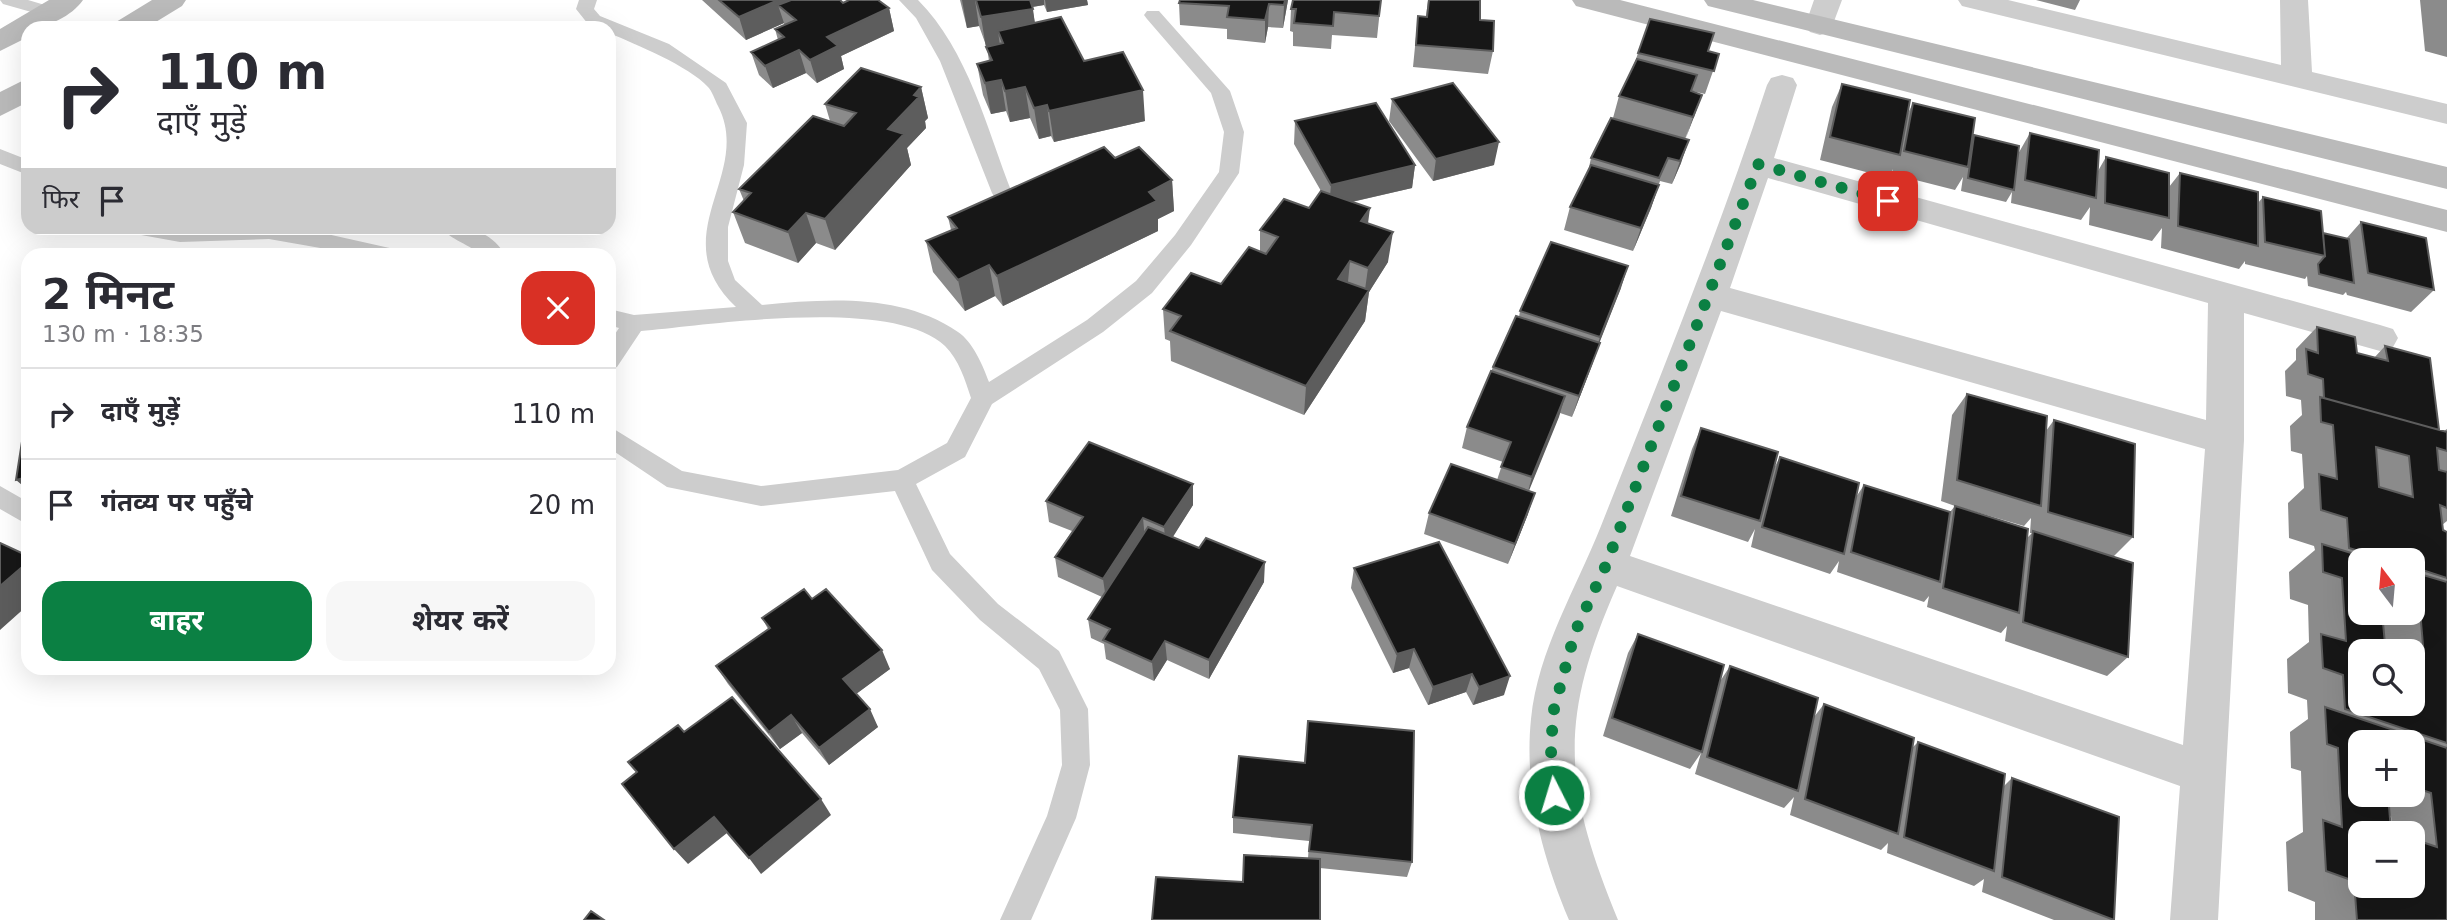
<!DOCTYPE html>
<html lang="hi">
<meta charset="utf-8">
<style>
:root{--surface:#fff;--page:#f7f7f7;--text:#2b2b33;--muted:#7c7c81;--line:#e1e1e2;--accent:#0b8043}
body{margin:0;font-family:"DejaVu Sans","Noto Sans Devanagari",sans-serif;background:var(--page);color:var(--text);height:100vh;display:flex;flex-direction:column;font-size:26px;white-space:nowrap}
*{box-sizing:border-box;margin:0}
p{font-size:23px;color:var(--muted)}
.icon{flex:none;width:38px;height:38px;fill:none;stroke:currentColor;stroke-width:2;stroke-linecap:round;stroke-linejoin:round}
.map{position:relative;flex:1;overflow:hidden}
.sheet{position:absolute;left:21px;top:248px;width:595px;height:427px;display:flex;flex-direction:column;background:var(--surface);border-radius:21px;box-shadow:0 7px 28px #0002}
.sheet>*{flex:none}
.hud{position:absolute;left:21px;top:21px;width:595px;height:214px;border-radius:21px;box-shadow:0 7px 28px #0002;background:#fff;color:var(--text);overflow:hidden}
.needle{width:46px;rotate:344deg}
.fabs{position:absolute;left:2348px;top:548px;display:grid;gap:14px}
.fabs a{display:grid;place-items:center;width:77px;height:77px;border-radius:14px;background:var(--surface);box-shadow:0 7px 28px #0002;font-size:35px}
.pin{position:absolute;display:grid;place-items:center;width:60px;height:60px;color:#fff;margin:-30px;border-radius:14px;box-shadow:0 4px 10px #0006}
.me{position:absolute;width:77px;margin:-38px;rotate:355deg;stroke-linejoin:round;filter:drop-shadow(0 0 5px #0008)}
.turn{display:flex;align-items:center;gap:24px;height:147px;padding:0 21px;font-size:32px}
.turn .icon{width:91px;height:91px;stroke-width:2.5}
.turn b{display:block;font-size:49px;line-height:60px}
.then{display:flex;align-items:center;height:66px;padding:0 21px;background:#0003;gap:14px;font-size:26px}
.round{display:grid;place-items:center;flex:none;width:74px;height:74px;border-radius:21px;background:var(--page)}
.head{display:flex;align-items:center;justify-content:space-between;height:119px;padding:0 21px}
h1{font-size:42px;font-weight:700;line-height:52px}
.button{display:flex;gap:14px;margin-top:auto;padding:14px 21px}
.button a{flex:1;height:80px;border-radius:21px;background:var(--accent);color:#fff;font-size:28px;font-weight:700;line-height:80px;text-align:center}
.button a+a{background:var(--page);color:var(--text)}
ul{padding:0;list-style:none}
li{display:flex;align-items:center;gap:21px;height:91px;padding:0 21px;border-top:2px solid var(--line)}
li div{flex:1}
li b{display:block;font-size:26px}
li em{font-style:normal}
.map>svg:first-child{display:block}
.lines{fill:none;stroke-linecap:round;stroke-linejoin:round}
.service{fill:#cdcdcd;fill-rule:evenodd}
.minor{fill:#cdcdcd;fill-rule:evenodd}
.secondary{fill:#bababa;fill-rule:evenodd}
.wall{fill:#8b8b8b;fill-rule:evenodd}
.shaded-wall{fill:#5d5d5d}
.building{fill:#171717;stroke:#5d5d5d;stroke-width:2;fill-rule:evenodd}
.route{stroke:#0b8043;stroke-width:12;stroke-dasharray:0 21.6}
</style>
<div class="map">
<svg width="2447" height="920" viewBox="0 0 2447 920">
<rect width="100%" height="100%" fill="#fff"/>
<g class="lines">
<path class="service" d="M0,0h28l27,8 3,4 -9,5 -46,-13z
M579,0h18l-3,9 6,7 69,28 57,39 21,40 -3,42 -16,62v34l7,19 27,25c65,-6 139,-12 196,27 15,10 25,34 31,50l98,-62 49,-39 39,-46 44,-63 5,-40 -13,-39 -64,-74 -3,-4 3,-4h12l71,80 14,41 -5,41 -48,72 -39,48 -49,39 -111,72 -27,53 -49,27 34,70 48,50 61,47 29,58 2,56 -14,53 -45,102h-31l47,-104 15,-51 -2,-55 -21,-41 -59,-49 -48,-50 -37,-79 -134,15 -94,-19 -58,-39v-22l73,45 79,15 137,-16 49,-27 24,-45c-6,-18 -12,-38 -26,-52 -52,-50 -235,-21 -304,-15l-24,36 -8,3v-27l10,-15 -10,-3v-16l25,6 102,-8c-75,-71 18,-132 -18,-201 -3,-6 -6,-15 -10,-19 -19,-21 -73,-43 -99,-54v-5l-21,-4 -12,-15z
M899,0h19c50,50 69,129 94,193l-3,5h-14l-3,-5 -52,-132 -24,-43z
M0,149l28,11v15l-28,-11z
M127,228h173l103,23 3,5h-40l-97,-17 -89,3 -50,-9z
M442,228c27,-2 49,3 64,28h-24c-11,-11 -33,-17 -40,-28z
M0,486l28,16v23l-28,-16z"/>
<path class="minor" d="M1814,0h28l-12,32 -10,3 -10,-3 -5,-6z
M1958,0h50l273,65 -1,-65h28l4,72 135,32v20l-485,-118z
M1782,75l11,3 4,7 -23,73 606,167 13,4 5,9 -5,9 -13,4 -136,-38v127l-26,480h-48l10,-134 -563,-200c-59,134 -54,200 1,334h-49c-27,-64 -45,-131 -38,-201 7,-69 45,-130 70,-193 58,-147 117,-291 166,-441l4,-7zM1768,178l440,125 -2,117 -476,-132zM1721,311l484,138 -22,296 -553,-189z"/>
<path class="secondary" d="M49,0h34c-11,16 -36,28 -55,28v9l-28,14v-22z
M152,0h34l-4,6 -36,22h-35l5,-6z
M1572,0h48l827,210v22l-871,-226z
M1704,0h49l694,167v22l-739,-183z
M28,78v24l-28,14v-24z"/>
</g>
<path class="wall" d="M702,0h138l3,3 46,5 5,23 -53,25 3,13 -27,14 -11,-10 -33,15 -14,-13 -8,-23 27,-12 -3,-11 9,-4v-2l-38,17z
M960,0h127l1,5 -41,7 -3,-7 -12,2 3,16 49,38 61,60 -91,21 -3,-6 -12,3 -9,-21 -20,4 -4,-11 -15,3 -8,-19 -6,-31 12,-3 -2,-13 -8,-22 -12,2z
M1288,0l-5,28 -15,-1 -3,16 -38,-4v-10l-47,-4 -1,-22z
M1381,0l-4,38 -45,-3 -1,14 -38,-3v-14l-3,-1 1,-22z
M1428,0l52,20 13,31 -5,23 -75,-7 5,-51 8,1z
M2036,0h44l-5,10z
M2420,0h27v57l-22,-6z
M1708,51l11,3 -14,40 -13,-3v1l10,3 -17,44 -4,24 -9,21 -12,-3 -9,27 -18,43 -69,-21 6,-23 18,-35 3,-14 22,-40 6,-22 16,-34 3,-9z
M1842,84l66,29 5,-10 59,34 46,17 12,-21 68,38 8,-14 63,30 11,-14 78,30 5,-6 60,36 23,6 15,-17 73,68 -23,22 -64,-17 -1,-3 -3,3 -35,-9 -1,-10 -2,3 -60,-15v-3l-6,8 -78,-21 1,-20 -10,13 -63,-16 1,-18 -9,13 -70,-17 1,-11 -6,10 -45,-11 2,-14 -8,13 -63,-16 1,-5 -4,9 -69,-18 12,-53z
M921,87l7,31 -3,3 1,7 -19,20 4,17 -76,85 -19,-7 -18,20 -53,-20 -12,-31 11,-11 -5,-12 91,-68 -5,-17z
M1392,99l102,66 -61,16 -44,-60z
M1295,121l120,44 -3,23 -60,14 16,21 20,39 -19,30 -4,29 -61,94 -133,-54 -1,-20 -5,-2 -2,-30 58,-25 39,-33v-21l49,-22 12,-17 -27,-47z
M1172,180l2,31 -16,8v12l-155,75 -8,-10 -30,15 -32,-39 -7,-31 25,-11 -3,-13z
M1621,288l-22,55 -7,22 -20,52 -12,-4 -32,78v23l-20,50 -84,-30 5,-21 68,-33 6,-18 -41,-14 5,-21 26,-60 26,-50 1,-6z
M2317,327l40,26 17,5 11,-12 54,84 5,1 3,-2v95v-3l-5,4 1,5 4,2v388h-132v-18l-27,-11 -2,-49 17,-10 -2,-61 -10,-3 -1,-36 18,-13 -1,-19 -19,-7 -1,-34 22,-17 -1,-37 -18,-6 -1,-27 26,-22 -1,-4 -25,-8 -1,-35 16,-15 -2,-34 -11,-3 -1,-25 12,-11 -1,-15 -15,-4 -1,-25 11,-11v-11zM2361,560h52v52h-52zM2361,651h52v53zM2413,742v52h-52zM2389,815l2,1 1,15h-1zM2361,833h52v53z
M1967,394l79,37 8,-11 79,117 -20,20 15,100 -21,19 -102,-35 2,-15 -6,7 -74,-26 2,-11 -5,6 -87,-30 2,-11 -9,13 -79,-27 4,-18 -7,13 -77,-26 21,-67 9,-21 73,40 6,-11 76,40 8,-12 86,27 5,-6 -14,-5 11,-86zM1959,507l65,19 7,-8 -1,15h2l-5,5z
M1193,484v21l-21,32 92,45 -55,97 -42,-19 -13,21 -48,-22 -2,-15 -13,-6 -3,-19 14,-22 -44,-20 -3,-20 17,-26 -23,-9 -3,-21z
M1354,568l150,127 -31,10 -7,-13 -38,13 -19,-37 -16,5 -42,-85z
M812,599l78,70 -34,25 22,33 -49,38 -27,-32 -22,16 -52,-65 -12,-18 52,-37 -6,-11z
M1638,634l81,49 11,-17 84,51 10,-13 88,44 6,-6 86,44 8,-8 102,142h-60l-72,-28 2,-13 -10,7 -87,-33 1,-10 -7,7 -91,-35 4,-18 -10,11 -89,-34 6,-21 -11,16 -87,-33 25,-83z
M1308,721l104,141 -5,15 -87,-9 -77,14 65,-23 1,-18 -76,-8v-16l71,-54z"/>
<path class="shaded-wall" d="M778,0h34l-34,5 6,18 -38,17 -7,-23z
M962,0h13l4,26 -12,2z
M1025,0h19v5l-18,3z
M1045,0h42l1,5 -41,7z
M1285,0h3l-5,28 1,-23z
M1269,4l-1,23 -3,16v-23z
M889,8l5,23 -53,25 3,13 -27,14 -7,-23 17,-23z
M1033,9l4,31 -39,-9 2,15 -14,2 -5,-31z
M799,50l7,23 -33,15 -8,-22z
M1001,80l5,31 -15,3 -6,-31z
M921,87l7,31 -3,3 1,7 -19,20 4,17 -76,85 -10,-31 63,-90 26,-34z
M1025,87l5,31 -20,4 -5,-31z
M1143,90l2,31 -91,21 -5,-31z
M1702,95l-8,22 -9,23 8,-23z
M1047,105l4,31 -12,3 -5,-31z
M1689,140l-8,23 -9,21 8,-23z
M1499,142l-5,23 -61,16 3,-22z
M1415,165l-3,23 -83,19 2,-22z
M1172,180l2,31 -16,8v12l-155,75 -6,-30 152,-84z
M1659,185l-8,23 -18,43 8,-23z
M1370,208l-4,31 -5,-18z
M806,213l10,30 -18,20 -10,-31z
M1393,232l-5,30 -19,30 -4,29 -61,94 2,-29 58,-89 4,-29z
M1350,261l-3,31 -9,-13z
M989,265l6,31 -30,15 -7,-31z
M1628,266l-7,22 -28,71 7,-22z
M1600,343l-8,22 -20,52 7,-21z
M1565,396l-6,21 -33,81 6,-21z
M28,477v13l-12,-10z
M1193,484v21l-27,43 -2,-21z
M1535,493l-7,21 -20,50 7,-20z
M1143,518l2,21 -39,60 -3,-20z
M28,562v43l-28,25v-44z
M1265,562l-1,20 -55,97v-19z
M1165,641l2,19 -13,21 -2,-19z
M1414,649l-5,19 -16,5 4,-19z
M882,650l8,19 -38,28 -9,-18z
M1472,674l-6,18 -38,13 5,-18z
M1510,676l-6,19 -31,10 6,-18z
M870,709l8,18 -49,38 -10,-17z
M791,715l11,18 -22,16 -11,-17z
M821,799l10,16 -70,59 -12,-16z
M714,817l13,16 -39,31 -14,-15z"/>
<path class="building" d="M719,0h59l-39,17z
M791,0h49l3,3 6,-3h29l11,8 -62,29 11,9 -28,14 -11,-10 -34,16 -14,-14 33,-15 -9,-8 21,-9 -18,-15z
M976,0h54l3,9 -52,8z
M1180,0h105l-1,5 -15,-1 -4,16 -38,-3 2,-11 -50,-3z
M1293,0h88l-2,16 -45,-4 -1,14 -39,-3 2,-14h-5z
M1429,0h51v20l14,1 -1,30 -77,-6 2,-29 9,1z
M1061,17l23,44 39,-9 20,38 -94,21 -2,-6 -13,3 -9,-21 -20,4 -4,-11 -16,3 -8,-19 15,-4 -6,-13 17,-4 -5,-12z
M1650,19l64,14 -6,18 11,3 -5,17 -76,-18z
M1637,59l60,16 -6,16 11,4 -9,22 -74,-21z
M861,68l60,19 -7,8 5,2 -31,32 16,5 -79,85 -19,-6 -18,19 -55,-20 18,-19 -12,-4 74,-73 31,10 12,-13 -31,-9z
M1453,83l46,59 -63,17 -44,-60z
M1842,84l68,16 -10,55 -70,-18z
M1376,103l39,62 -84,20 -36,-64z
M1913,103l62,15 -7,49 -64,-16z
M1611,118l78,22 -9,21 -12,-3 -9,20 -68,-20z
M2030,133l69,17 -3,48 -71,-18z
M1974,135l45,11 -5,44 -46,-12z
M1104,147l11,11 24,-11 33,33 -23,12 8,9 -160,75 -8,-11 -31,15 -32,-39 31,-13 -9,-11z
M2106,157l63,16v45l-64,-15z
M1591,165l68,20 -18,43 -71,-21z
M2180,173l78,19v54l-80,-20z
M1321,191l49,17 -9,13 32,11 -25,36 -18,-7 -12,18 31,11 -63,96 -136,-55 11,-15 -18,-7 28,-36 30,11 28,-37 17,7 12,-17 -18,-7 24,-31 25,9z
M2263,197l58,14 4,45 -60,-14z
M2361,222l65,16 8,52 -66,-17z
M2323,233l26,6 5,44 -35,-9 -1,-10 7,-8z
M1551,242l77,24 -28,71 -80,-26z
M1516,316l84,27 -21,53 -86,-29z
M2317,327l38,10 2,16 31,8 -3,-15 45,12 9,72 -115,-32 -1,-19 -15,-5 -2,-25 12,4z
M1491,371l74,25 -33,81 -31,-10 10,-25 -44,-15z
M1967,394l80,22 -6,90 -84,-26z
M2320,397l127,35v19l-10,-3 2,22 8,2v36l-7,-3 3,25 4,2v46l-34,-11v-7h-24l-40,-12 -2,-30 -26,-8 -2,-36 18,5 -4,-54 -12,-3zM2376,447l33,9 4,41 -34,-10z
M26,416h2v61l-12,3z
M2054,420l81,24 -2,93 -85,-25z
M1701,428l77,24 -18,69 -79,-25z
M1089,442l104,42 -29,43 -21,-9 -40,61 -48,-22 28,-40 -37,-16z
M1780,457l79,26 -15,71 -82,-27z
M1451,464l84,29 -20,51 -86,-31z
M1864,485l86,27 -10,70 -89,-30z
M1955,506l73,23 -9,84 -76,-25z
M1148,527l51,21 7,-10 59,24 -56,98 -44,-19 -13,21 -49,-22 7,-11 -22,-10z
M2033,531l100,32 -5,94 -105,-35z
M1439,542l71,134 -31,11 -7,-13 -39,13 -19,-38 -17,5 -43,-86z
M0,543l28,13v6l-28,24z
M2322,544l52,16h-13v52h21l3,32 21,7h-45v53h52v-51l11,4 -4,-47 -7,-2v-36l34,10v161l-102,-34 -2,-34 -20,-7 -2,-34 25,7 -4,-63 -19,-6z
M804,589l8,10 14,-10 56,61 -39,29 27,30 -51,39 -28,-33 -22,17 -53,-66 54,-38 -8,-10z
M1638,634l86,31 -22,87 -90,-34z
M1730,666l88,32 -20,93 -91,-34z
M732,697l89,102 -72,59 -35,-41 -40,32 -52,-65 15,-12 -9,-10 50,-37 6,7z
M1824,704l90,34 -16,96 -93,-35z
M2325,707l122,41v172h-90l-3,-39 -28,-10 -3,-51 19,7 -4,-79 -11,-4zM2361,742h52v45l18,6 6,54 -24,-8v47h-52v-53h35l-5,-2 -3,-37h-27z
M1308,721l106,10 -2,131 -103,-11 3,-26 -79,-8 6,-61 66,7z
M1918,742l87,32 -11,97 -90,-34z
M2012,778l107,39 -5,103 -112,-43z
M1244,855l76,4v61h-168l4,-43 87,5z
M591,911l13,9h-20z"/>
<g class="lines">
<path class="route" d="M1554,795l-4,-20 3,-62 22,-81 31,-67 152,-401 130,37"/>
</g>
</svg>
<div class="fabs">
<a><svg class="needle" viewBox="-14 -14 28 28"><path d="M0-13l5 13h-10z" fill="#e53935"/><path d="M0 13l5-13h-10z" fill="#7c7c81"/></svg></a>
<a><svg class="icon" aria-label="search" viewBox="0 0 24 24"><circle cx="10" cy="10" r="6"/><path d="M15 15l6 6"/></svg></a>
<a>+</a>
<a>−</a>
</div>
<div class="pin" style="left:1888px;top:201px;background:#d93025"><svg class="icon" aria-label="arrive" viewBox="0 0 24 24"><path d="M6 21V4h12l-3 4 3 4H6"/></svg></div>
<svg class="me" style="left:1554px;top:795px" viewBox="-20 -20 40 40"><circle r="17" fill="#0b8043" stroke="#fff" stroke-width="3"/><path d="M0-11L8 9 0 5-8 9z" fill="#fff"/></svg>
<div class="hud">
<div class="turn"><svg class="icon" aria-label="right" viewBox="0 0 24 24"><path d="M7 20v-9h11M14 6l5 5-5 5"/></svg><div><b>110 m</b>दाएँ मुड़ें</div></div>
<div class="then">फिर<svg class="icon" aria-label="arrive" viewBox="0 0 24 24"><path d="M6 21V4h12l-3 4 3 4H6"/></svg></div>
</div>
<section class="sheet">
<div class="head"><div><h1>2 मिनट</h1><p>130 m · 18:35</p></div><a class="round" style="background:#d93025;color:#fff"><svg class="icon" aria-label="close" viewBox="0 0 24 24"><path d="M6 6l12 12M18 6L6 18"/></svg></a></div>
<ul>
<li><svg class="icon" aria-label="right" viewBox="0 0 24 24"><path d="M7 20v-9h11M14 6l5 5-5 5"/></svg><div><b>दाएँ मुड़ें</b></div><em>110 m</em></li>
<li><svg class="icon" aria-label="arrive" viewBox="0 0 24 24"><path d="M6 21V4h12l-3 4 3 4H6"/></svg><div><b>गंतव्य पर पहुँचे</b></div><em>20 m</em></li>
</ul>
<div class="button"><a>बाहर</a><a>शेयर करें</a></div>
</section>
</div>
